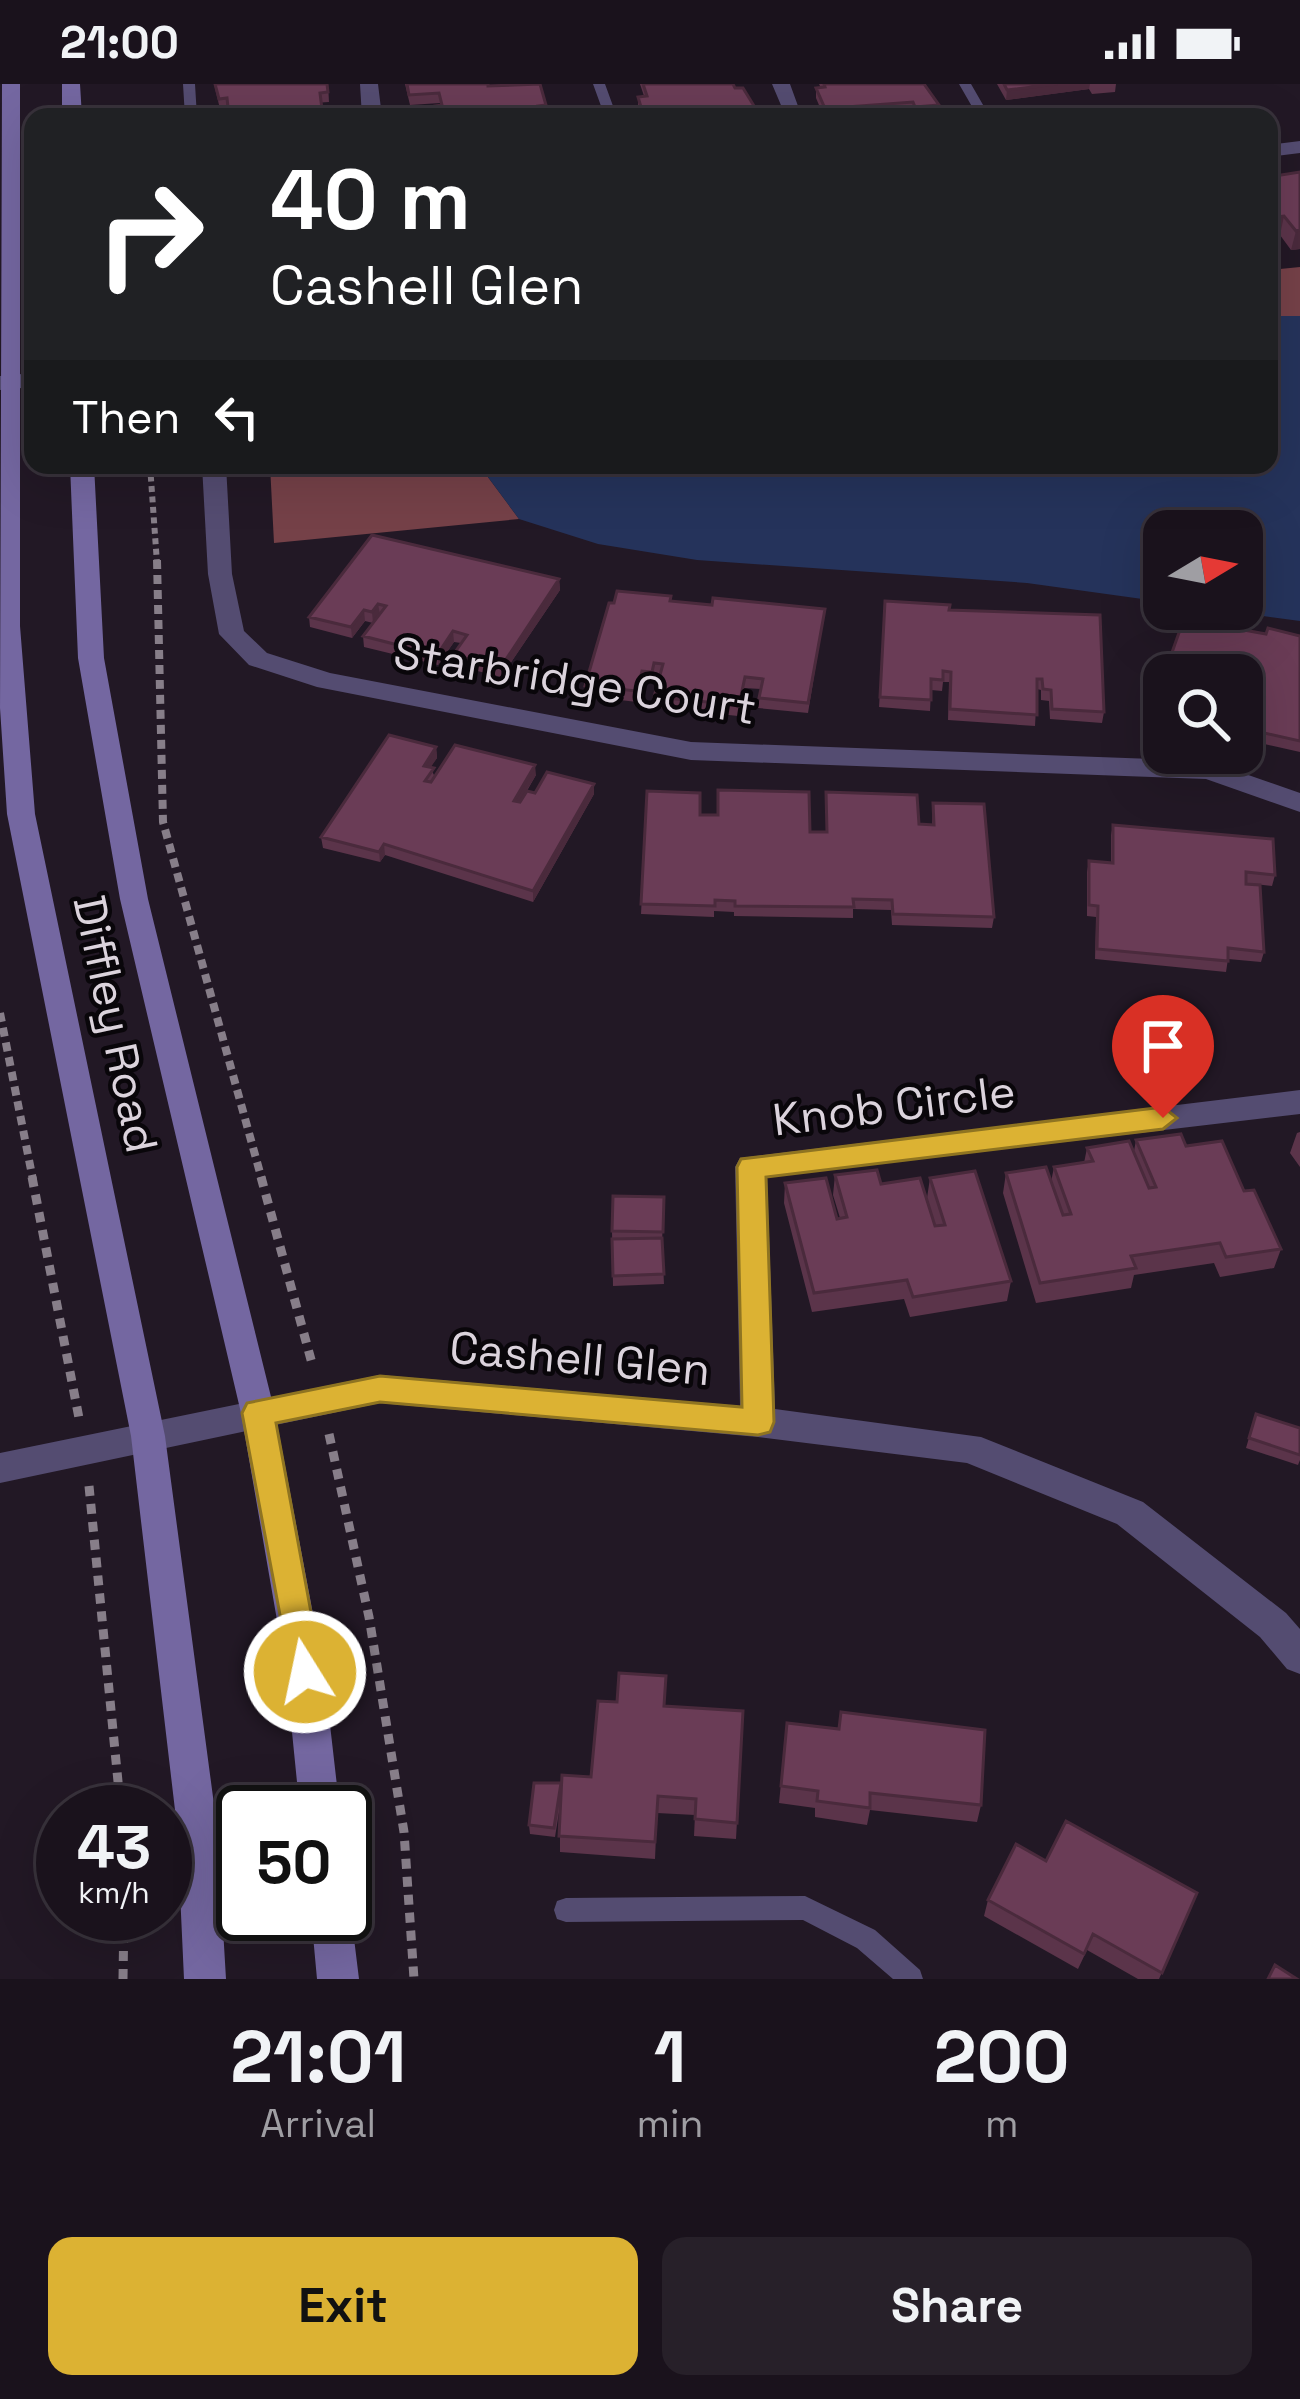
<!DOCTYPE html>
<style>
:root{--surface:#1a121c;--page:#272029;--text:#f1f3f6;--muted:#9f9ea3;--line:#38323b;--accent:#dcb233}
body{margin:0;font-family:"Space Grotesk",sans-serif;background:var(--page);color:var(--text);height:100vh;display:flex;flex-direction:column;font-size:45px;white-space:nowrap}
*{box-sizing:border-box;margin:0}
p{font-size:39px;color:var(--muted)}
.icon{flex:none;width:66px;height:66px;fill:none;stroke:currentColor;stroke-width:2;stroke-linecap:round;stroke-linejoin:round}
.map{position:relative;height:1895px;overflow:hidden}
.side{display:flex;flex-direction:column;background:var(--surface);flex:1}
.side>*{flex:none}
.banner{position:absolute;left:24px;top:24px;width:1254px;height:366px;border-radius:24px;box-shadow:0 12px 48px #0002,0 0 0 3px var(--line);background:#202124;color:#fff;overflow:hidden}
.needle{width:78px;rotate:80deg}
.tools{position:absolute;left:1143px;top:426px;display:grid;gap:24px}
.tools a{display:grid;place-items:center;width:120px;height:120px;border-radius:24px;background:var(--surface);box-shadow:0 12px 48px #0002,0 0 0 3px var(--line);font-size:60px}
.speed{position:absolute;left:36px;top:1701px;display:flex;gap:24px;font-size:60px;font-weight:700;text-align:center}
.speed>*{display:grid;place-content:center;width:156px;height:156px;border-radius:50%;background:var(--surface);box-shadow:0 12px 48px #0002,0 0 0 3px var(--line);line-height:1}
.speed small{font-size:30px;font-weight:400}
.speed .limit{border:6px solid #111;border-radius:18px;background:#fff;color:#111}
.pin{position:absolute;display:grid;place-items:center;width:102px;height:102px;color:#fff;margin:-123px -51px;border-radius:50% 50% 50% 0;rotate:-45deg;box-shadow:0 0 12px #0007}
.pin .icon{rotate:45deg}
.me{position:absolute;width:132px;margin:-66px;rotate:350deg;stroke-linejoin:round;filter:drop-shadow(0 0 9px #0008)}
.turn{display:flex;align-items:center;gap:42px;height:252px;padding:0 48px;font-size:54px}
.turn .icon{width:156px;height:156px;stroke-width:2.5}
.turn b{display:block;font-size:84px;line-height:102px}
.then{display:flex;align-items:center;height:114px;padding:0 48px;background:#0003;gap:24px;font-size:45px}
.eta{display:flex;justify-content:space-evenly;align-items:center;height:204px;text-align:center}
.eta b{font-size:72px;font-weight:700;line-height:84px}
.cta{display:flex;gap:24px;margin-top:auto;padding:24px 48px}
.cta a{flex:1;height:138px;border-radius:24px;background:var(--accent);color:#111;font-size:48px;font-weight:700;line-height:138px;text-align:center}
.cta a+a{background:var(--page);color:var(--text)}
.status{display:flex;justify-content:space-between;align-items:center;height:84px;padding:0 60px;background:var(--surface);direction:ltr}
.status svg{height:33px;fill:currentColor}
.map>svg:first-child{display:block}
.forest{fill:#754148}
.water{fill:#25335b}
.lines{fill:none;stroke-linecap:round;stroke-linejoin:round}
.path-far2{stroke:#877e89;stroke-width:6;stroke-dasharray:6 4.5;stroke-linecap:butt}
.path-far1{stroke:#877e89;stroke-width:8;stroke-dasharray:9 6;stroke-linecap:butt}
.path{stroke:#877e89;stroke-width:9;stroke-dasharray:10 8;stroke-linecap:butt}
.lane{fill:#544c71;fill-rule:evenodd}
.street{fill:#544c71;fill-rule:evenodd}
.secondary{fill:#7467a1;fill-rule:evenodd}
.wall{fill:#5b344a}
.shaded-wall{fill:#4a2a3c}
.building{fill:#6a3c56;stroke:#4a2a3c;stroke-width:3}
.route{fill:#dcb233;stroke:#8f7421;stroke-width:3}
.labels{text-anchor:middle;stroke-width:9;stroke-linejoin:round;paint-order:stroke}
.street-label{font-size:45px;fill:#dbd3dc;stroke:#09060a}
</style>
<div class="status"><b>21:00</b><svg viewBox="0 0 49 12"><path d="M0 12V9h3v3zM5 12V6h3v6zM10 12V3h3v9zM15 12V0h3v12zM26 1h20v11H26zM47 4h2v5h-2z"/></svg></div>
<div class="map">
<svg width="1300" height="1895" viewBox="0 0 1300 1895">
<rect width="100%" height="100%" fill="#221825"/>
<path class="forest" d="M1300,183v49h-31v-46z
M270,381h209l40,54 -245,24z"/>
<path class="water" d="M1269,232h31v305l-88,-12h30v-78h-78v71l-137,-19 -330,-23 -99,-16 -79,-25 -40,-54h790z"/>
<g class="lines">
<path class="path-far2" d="M150,381l7,98"/>
<path class="path-far1" d="M157,476l6,262 99,358
M0,929l33,167"/>
<path class="path" d="M32,1093l47,241
M261,1093l52,190
M329,1350l40,183 35,215 10,147
M89,1402l32,326
M123,1895l1,-65"/>
<path class="lane" d="M183,0h12l2,33h-12z
M593,0h12l12,33h-12z
M959,0h12l19,33h-12z
M805,1812l70,34 45,40 3,9h-30l-36,-31 -54,-28 -237,2 -9,-3 -3,-9 3,-9 9,-3z"/>
<path class="street" d="M360,0h18l4,33h-20z
M772,0h18l12,33h-16z
M1300,57v12l-31,4v-12z
M33,289v14l-33,3v-14z
M202,381h24l6,109 12,57 23,22 63,20 361,69 517,19 92,32v19l-94,-33 -515,-19 -374,-73 -68,-22 -30,-31 -11,-60z
M1300,1006v24l-533,63 8,232 206,28 162,65 143,111 14,16v45l-13,-5 -27,-32 -143,-113 -150,-61 -209,-26 -378,-34 -380,80v-30l380,-78 360,31 -5,-239 5,-9z"/>
<path class="secondary" d="M2,0h18v542l15,188 130,622 52,391 9,152h-42l-7,-152 -46,-391 -124,-622 -7,-106z
M62,0h18l2,33h-20z
M70,381h24l10,193 44,241 127,514 49,259 16,140h-40l-14,-140 -45,-259 -121,-514 -42,-241z
M345,1816l6,14 8,65h-42l-6,-65h34z"/>
</g>
<path class="wall" d="M214,0h114l1,18 -109,7z
M405,0h84v2l57,19 1,10 -5,2h29h-135l-1,-11 5,-1v-2l-30,2z
M640,0h93l2,4 24,26v3h-118l-3,-11v-9l6,-1z
M819,0h105l15,21 -1,10 -24,2 -2,-5 -88,5 -8,-19v-10h5z
M997,0h119l-1,8 -23,2 -3,-5 -83,11z
M1300,88v77l-9,1 -11,-15 -11,1z
M372,451l187,44 1,11 -59,87 -47,-12 -1,-10 8,-12 -7,-1 -16,23 -74,-18 -1,-11 10,-13 -8,-2 -13,17 -42,-11 -1,-10z
M671,512v5l41,4 113,4 -17,104 -50,-5 3,-19 -17,-1 -6,28 -84,-9v-10l6,-23h-6l-2,8 -10,-1 -5,21 -51,-6 -1,-10z
M885,517l64,9 155,102 -2,11 -52,-4 -1,-18 -8,-1v-10l-4,-1 -2,37 -87,-6 1,-38h-6l-1,9 -11,-1 -1,21 -51,-4z
M1244,546l22,4 34,2v116l-58,-13z
M1164,591v40l-12,-3z
M436,663l1,11 -7,9 5,10 101,-2 -12,21 70,-12v10l-61,108 -148,-47 -5,7 -57,-14 -2,-11z
M647,707l53,24 110,17h16v-40l93,32 13,1 1,-22 61,114 -2,11 -100,-3 -1,-15 -38,-1v9l-119,-2v-4l-20,-1v6l-73,-3z
M1113,741l162,50 -3,11 -26,-3 18,69 -3,10 -33,-3 -2,13 -131,-13 1,-42 -9,-1v-44l2,-11 22,2v-28z
M1300,1048v35l-10,-14 7,-20z
M1136,1056l50,6 58,45 37,58 -7,19 -54,9 -6,-14 -80,12 -3,13 -95,15 -33,-110 3,-20 45,9 3,-15 30,-4 3,-15 47,3z
M835,1091l46,9 54,42 -8,-28 3,-20 81,103 -4,20 -97,16 -6,-18 -92,13 -28,-109 1,-20 52,36 3,-1 -7,-23z
M664,1113l-2,45 2,42 -51,2 -1,-55z
M1256,1330l44,14v32l-2,5 -52,-17z
M665,1622l78,5 -7,128 -42,-3 1,-21 -38,-2 -2,46 -95,-7v-46l-5,31 -25,-3 -1,-9 62,-48z
M787,1639l194,82 -4,17 -107,-12 -3,15 -52,-8v-9l-36,-5z
M1046,1777l151,32 -38,86h-21l-51,-29 -9,19 -94,-53 4,-16z"/>
<path class="shaded-wall" d="M1057,0h33l-1,5 -83,11 1,-10z
M1284,132l-4,19 -11,1v-18z
M1300,146v19l-9,1 5,-19z
M559,495l1,11 -59,87v-10z
M378,520l2,10 -7,9 -1,-11z
M364,526l1,11 -13,17 -1,-11z
M453,547l1,11 -16,23 -1,-10z
M436,663l1,11 -12,18 -1,-10z
M535,681l1,10 -22,36v-10z
M594,700v10l-61,108v-11z
M384,760l1,11 -5,7 -1,-10z"/>
<path class="building" d="M215,0h112l1,8 -8,1 3,24h-94l-2,-19 -8,1z
M407,0h81v2l52,-2 6,21 -8,1 4,11 28,-3 1,3h-133l-3,-11 7,-1 -3,-12 -30,2z
M643,0h90l2,4h8l16,26 -115,3 -6,-20 9,-1z
M824,0h100l15,21 -24,2 -2,-5 -68,5 2,5 -20,1 -11,-25 9,-1z
M1004,0h53l-50,6z
M1300,88v58l-4,1 -12,-15 -15,2v-41z
M372,451l187,44 -58,88 -48,-12 14,-20 -14,-4 -16,24 -74,-19 23,-30 -8,-2 -6,8 -8,-2 -13,17 -42,-10z
M617,507l54,5 -1,5 42,4 1,-7 112,11 -17,94 -49,-5 4,-19 -18,-2 -6,28 -85,-8 9,-33 -9,-1 -2,9 -10,-1 -5,20 -52,-5 24,-83h5z
M885,517l65,4 -1,5 151,5 4,97 -52,-3 -1,-19 -8,-1 -1,-10h-5v36l-87,-6 1,-37 -8,-1v9l-12,-1v21l-51,-3z
M1187,526l59,14 -2,6 22,4 2,-6 32,8v105l-58,-13v-53h-78z
M1164,591v29l-9,-3z
M389,651l47,12 -12,19 10,2 -9,13 6,1 24,-37 80,20 -21,36 6,1 7,-11 8,2 12,-21 47,12 -61,107 -149,-47 -5,8 -58,-15z
M718,706l91,2 1,40h17l-1,-40 91,3 2,29 15,1 -1,-22 51,1 10,113 -101,-3 -1,-14 -39,-1 1,8 -119,-1v-5l-20,-1v6l-74,-2 6,-113 53,2v22h18z
M1113,741l160,14 2,36 -29,-3v12l14,1 4,67 -36,-4v13l-131,-12 1,-43 -9,-1v-44l24,2z
M1181,1050l5,12 36,-5 22,50 10,-1 27,59 -55,8 -6,-14 -89,13 5,12 -96,15 -34,-110 40,-6 17,48 8,-1 -17,-47 39,-6 -6,-13 42,-7 20,47 7,-1 -20,-47z
M877,1086l4,14 39,-6 15,48 10,-1 -15,-47 45,-7 36,110 -98,16 -6,-17 -93,13 -29,-110 41,-5 11,41 10,-2 -12,-42z
M613,1112l51,1 -1,35 -51,-1z
M662,1154l2,36 -51,2 -1,-37z
M1256,1330l44,14v27l-51,-17z
M619,1589l47,3 -2,30 79,5 -6,112 -42,-4 1,-20 -38,-3 -3,46 -96,-6 3,-61 29,2 7,-76 19,1z
M841,1628l144,18 -4,75 -111,-12v15l-53,-7 1,-10 -37,-5 6,-63 52,6z
M534,1699h27l-7,45 -25,-3z
M1066,1737l131,72 -35,80 -69,-39 -9,20 -96,-54 28,-56 30,17z
M1275,1881l22,14h-29z"/>
<path class="route" d="M1163,1023l14,11 -14,11 -397,48 8,245 -4,10 -12,3 -378,-33 -104,21 46,249 -5,12 -12,4 -12,-4 -51,-271 5,-10 133,-27 362,31 -5,-240 4,-8z"/>
<g class="labels">
<g class="street-label">
<text transform="translate(575 596) rotate(9)" y="16">Starbridge Court</text>
<text transform="translate(116 940) rotate(78)" y="16">Diffley Road</text>
<text transform="translate(894 1021) rotate(-7)" y="16">Knob Circle</text>
<text transform="translate(580 1274) rotate(5)" y="16">Cashell Glen</text>
</g>
</g>
</svg>
<div class="tools">
<a><svg class="needle" viewBox="-14 -14 28 28"><path d="M0-13l5 13h-10z" fill="#e53935"/><path d="M0 13l5-13h-10z" fill="#9f9ea3"/></svg></a>
<a><svg class="icon" aria-label="search" viewBox="0 0 24 24"><circle cx="10" cy="10" r="6"/><path d="M15 15l6 6"/></svg></a>
</div>
<div class="speed"><div>43<small>km/h</small></div><div class="limit">50</div></div>
<div class="pin" style="left:1163px;top:1034px;background:#d93025"><svg class="icon" aria-label="arrive" viewBox="0 0 24 24"><path d="M6 21V4h12l-3 4 3 4H6"/></svg></div>
<svg class="me" style="left:305px;top:1588px" viewBox="-20 -20 40 40"><circle r="17" fill="#dcb233" stroke="#fff" stroke-width="3"/><path d="M0-11L8 9 0 5-8 9z" fill="#fff"/></svg>
<div class="banner">
<div class="turn"><svg class="icon" aria-label="right" viewBox="0 0 24 24"><path d="M7 20v-9h11M14 6l5 5-5 5"/></svg><div><b>40 m</b>Cashell Glen</div></div>
<div class="then">Then<svg class="icon" aria-label="left" viewBox="0 0 24 24"><path d="M17 20v-9H6M10 6l-5 5 5 5"/></svg></div>
</div>
</div>
<section class="side">
<div class="eta">
<div><b>21:01</b><p>Arrival</p></div>
<div><b>1</b><p>min</p></div>
<div><b>200</b><p>m</p></div>
</div>
<div class="cta"><a>Exit</a><a>Share</a></div>
</section>
